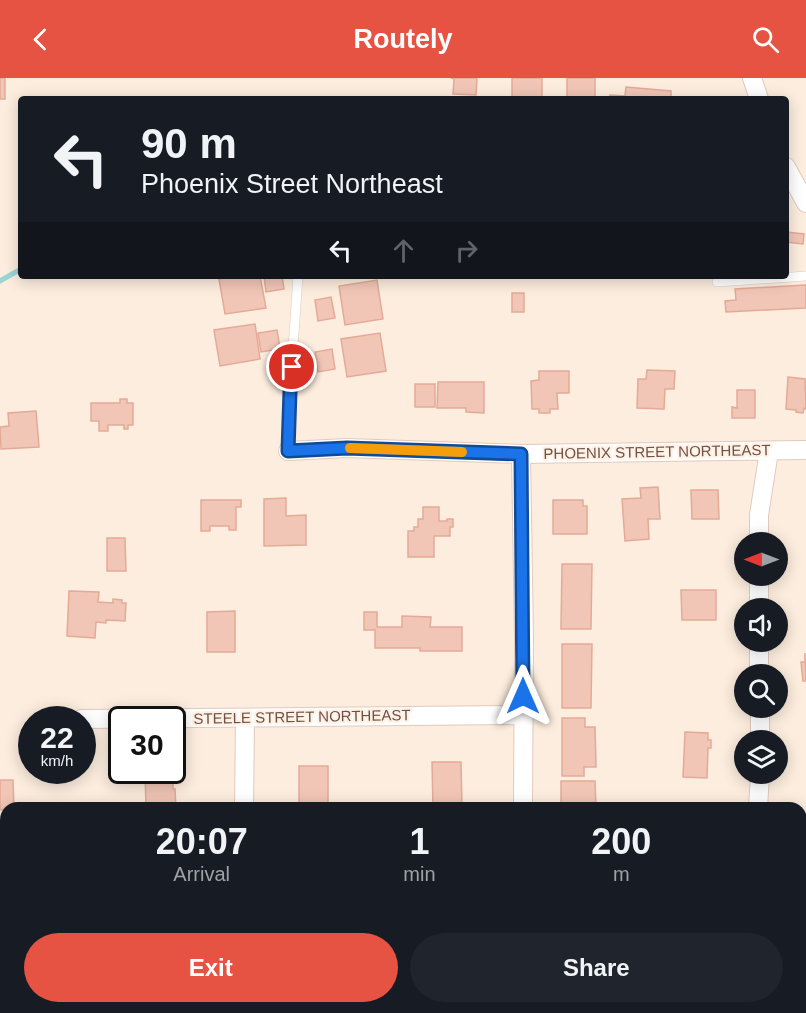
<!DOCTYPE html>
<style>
:root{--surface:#171b24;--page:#20242c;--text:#f1f3f6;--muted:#9ea1a6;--accent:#e75343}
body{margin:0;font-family:Arial,sans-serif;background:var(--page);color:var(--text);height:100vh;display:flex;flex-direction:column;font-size:22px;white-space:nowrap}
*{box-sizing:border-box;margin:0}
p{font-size:20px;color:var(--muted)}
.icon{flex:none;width:33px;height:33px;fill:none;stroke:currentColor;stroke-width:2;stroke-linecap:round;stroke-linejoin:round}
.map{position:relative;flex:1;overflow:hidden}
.side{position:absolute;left:0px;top:724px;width:807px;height:212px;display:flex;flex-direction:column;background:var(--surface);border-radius:18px 18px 0 0;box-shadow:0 3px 15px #0003}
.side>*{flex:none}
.top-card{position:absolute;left:18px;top:18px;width:771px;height:183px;border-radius:6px;box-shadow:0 3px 15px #0003;background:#171b24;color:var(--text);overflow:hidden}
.needle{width:39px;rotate:270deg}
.buttons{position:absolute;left:734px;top:454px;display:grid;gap:12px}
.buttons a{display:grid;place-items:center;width:54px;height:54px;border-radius:50%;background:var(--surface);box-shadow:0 3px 15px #0003;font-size:30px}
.speed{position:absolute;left:18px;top:628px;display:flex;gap:12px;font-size:30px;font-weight:700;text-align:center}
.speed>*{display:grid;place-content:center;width:78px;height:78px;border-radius:50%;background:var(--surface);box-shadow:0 3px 15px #0003;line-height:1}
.speed small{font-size:15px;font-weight:400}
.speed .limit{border:3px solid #111;border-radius:9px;background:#fff;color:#111}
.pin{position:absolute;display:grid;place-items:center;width:51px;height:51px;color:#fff;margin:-26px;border:3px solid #fff;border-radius:50%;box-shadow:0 2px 6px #0007}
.me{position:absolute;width:66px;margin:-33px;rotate:0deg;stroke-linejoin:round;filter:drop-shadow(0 0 4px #0008)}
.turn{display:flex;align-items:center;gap:21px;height:126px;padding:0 24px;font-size:27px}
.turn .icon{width:78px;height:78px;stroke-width:2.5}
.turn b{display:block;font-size:42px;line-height:51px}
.lanes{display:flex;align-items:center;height:57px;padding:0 24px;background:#0003;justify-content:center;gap:30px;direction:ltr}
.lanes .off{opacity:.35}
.eta{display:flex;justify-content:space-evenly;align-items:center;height:102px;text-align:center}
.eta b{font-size:36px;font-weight:600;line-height:42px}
.primary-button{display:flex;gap:12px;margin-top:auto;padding:12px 24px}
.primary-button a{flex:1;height:69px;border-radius:36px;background:var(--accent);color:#fff;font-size:24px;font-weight:600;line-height:69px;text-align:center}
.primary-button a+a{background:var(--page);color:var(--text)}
header{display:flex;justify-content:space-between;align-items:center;height:78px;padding:0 24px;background:var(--accent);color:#fff;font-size:27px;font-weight:600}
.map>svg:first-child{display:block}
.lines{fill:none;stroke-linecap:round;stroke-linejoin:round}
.stream{stroke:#9ad4d6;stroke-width:5}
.building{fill:#f1c6b6;stroke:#e4aa97;stroke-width:1.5}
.lane-casing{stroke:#e1cabe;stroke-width:10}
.street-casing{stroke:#e1cabe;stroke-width:20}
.lane{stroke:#fff;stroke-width:9}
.street{stroke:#fff;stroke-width:18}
.route-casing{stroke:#114b97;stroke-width:15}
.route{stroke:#1a73e8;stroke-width:10}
.slow{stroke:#f59e0b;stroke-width:10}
.labels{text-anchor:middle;stroke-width:4.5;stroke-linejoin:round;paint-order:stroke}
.street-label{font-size:15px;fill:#715147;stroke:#fff1e4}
</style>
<header><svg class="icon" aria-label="back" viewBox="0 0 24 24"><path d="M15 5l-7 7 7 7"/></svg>Routely<svg class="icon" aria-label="search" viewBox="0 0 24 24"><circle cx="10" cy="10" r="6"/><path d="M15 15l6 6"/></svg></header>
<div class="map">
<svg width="806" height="935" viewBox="0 0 806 935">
<rect width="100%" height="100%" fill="#fcedde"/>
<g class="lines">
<path class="stream" d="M0,203l21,-12"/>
</g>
<path class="building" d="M0,0h5v21h-5z
M451,0h26l-1,17 -23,-1 1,-15z
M512,0h30v21h-30z
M567,0h28v21h-28z
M626,9l45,4v8h-62l1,-4 15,1z
M786,154l18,2 -1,10 -17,-2z
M238,198h22l6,32 -41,6 -6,-35z
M264,198h18l2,13 -18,3z
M377,202l6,39 -38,6 -6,-39z
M806,207v23l-80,4 -1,-11 11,-1 -1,-11z
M512,215h12v19h-12z
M331,219l4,21 -17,3 -3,-21z
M255,246l5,35 -40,7 -6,-36z
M277,252l3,19 -19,3 -3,-19z
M380,255l6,38 -39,6 -6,-38z
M332,271l3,20 -17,3 -3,-20z
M647,292l28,1 -1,18h-9l-1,20 -27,-1 1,-29h8z
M539,293h30v22h-12l1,16h-8v4h-11v-4h-7l-1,-28 8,-1z
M788,299l17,2 1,30 -2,-1 -1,5 -7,-1v-2l-10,-1z
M438,304h46v31l-18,-1v-4h-29z
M415,306h20v23h-20z
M737,312h18v28h-23v-11l5,1z
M120,321h7v4h6v22h-5v4h-4v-4h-16v6h-9v-10h-8v-18h29z
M36,333l3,36 -38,2 -1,-22 9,-1 -1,-13z
M658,409l2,32h-12l1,20 -24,2 -3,-42 19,-1 -1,-10z
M691,412h27l1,29h-27z
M286,420v18l20,-1v30l-42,1v-47z
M201,422h40v7h-5v23h-7v-4h-19v5h-9z
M553,422h30v6h4v28h-34z
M423,429h16v14h8v-2h6v8h-3v9h-16v21h-26v-26h6v-4h4v-8h5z
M107,460h18l1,33h-19z
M562,486h30l-1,65h-30z
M681,512h35v30h-34z
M69,513l30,1 -1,10 15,1v-4l9,1v3h4l-1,18 -19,-1v3l-10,-1 -1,16 -28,-2z
M235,533v41h-28v-40z
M364,534h13v15h25v-11l29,1 -1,10h32v24h-42v-3h-45v-18h-11z
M562,566h30l-1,64h-29z
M805,575l1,28h-3l-2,-19h4z
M562,640h23v9h10l1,40h-12v9h-22z
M685,654l23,1v7h3v8h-3l-1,30 -24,-1z
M432,684h29l1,46h-29z
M299,688h29v42h-29z
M173,690v21h2l1,19h-30l-1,-37h27z
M0,702h13l1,28 -14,2z
M561,703h34l1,27h-35z"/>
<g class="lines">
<g class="lane-casing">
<path id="lane" d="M717,204l89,-6
M288,373l2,-60 8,-115"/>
</g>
<g class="street-casing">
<path id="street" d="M752,0l7,21
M786,89l20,36
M288,373l59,-3 174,6 285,-4
M521,376l3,186 -1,168
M759,465v-28l10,-64
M759,498v33
M759,564v33
M760,630v33
M81,641l442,-4
M244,730l1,-90
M758,730l2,-34
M766,930l1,5"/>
</g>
<use href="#lane" class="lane"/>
<use href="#street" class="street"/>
</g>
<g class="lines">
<g class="route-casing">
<path id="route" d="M292,289l-2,24 -2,60 59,-3 174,6 2,242"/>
</g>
<use href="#route" class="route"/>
<path class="slow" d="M350,370l112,4"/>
</g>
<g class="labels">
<g class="street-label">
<text transform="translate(657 374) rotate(-1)" y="5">PHOENIX STREET NORTHEAST</text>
<text transform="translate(302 639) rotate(-1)" y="5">STEELE STREET NORTHEAST</text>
</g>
</g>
</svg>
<div class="buttons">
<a><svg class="needle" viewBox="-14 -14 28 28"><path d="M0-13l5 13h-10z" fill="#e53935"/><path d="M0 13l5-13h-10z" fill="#9ea1a6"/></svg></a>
<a><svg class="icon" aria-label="sound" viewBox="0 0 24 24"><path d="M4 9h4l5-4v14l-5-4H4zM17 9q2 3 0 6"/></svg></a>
<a><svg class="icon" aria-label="search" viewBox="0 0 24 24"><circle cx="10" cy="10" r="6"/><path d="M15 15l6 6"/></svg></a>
<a><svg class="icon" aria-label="layers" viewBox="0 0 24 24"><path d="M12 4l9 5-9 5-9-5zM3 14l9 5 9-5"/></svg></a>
</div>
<div class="speed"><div>22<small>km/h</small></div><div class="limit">30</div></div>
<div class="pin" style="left:292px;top:289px;background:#d93025"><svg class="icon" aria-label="arrive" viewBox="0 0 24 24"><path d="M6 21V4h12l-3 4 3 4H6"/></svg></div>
<svg class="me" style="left:523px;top:618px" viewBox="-20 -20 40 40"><path d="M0-17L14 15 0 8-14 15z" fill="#1a73e8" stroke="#fff" stroke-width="4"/></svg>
<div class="top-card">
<div class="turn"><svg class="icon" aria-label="left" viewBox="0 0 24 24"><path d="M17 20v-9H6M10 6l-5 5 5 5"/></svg><div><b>90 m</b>Phoenix Street Northeast</div></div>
<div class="lanes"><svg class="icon" aria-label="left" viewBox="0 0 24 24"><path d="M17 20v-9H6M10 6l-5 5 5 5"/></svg><svg class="icon off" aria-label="ahead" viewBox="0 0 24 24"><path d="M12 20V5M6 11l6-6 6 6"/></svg><svg class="icon off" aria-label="right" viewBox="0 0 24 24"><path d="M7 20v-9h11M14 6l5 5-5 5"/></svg></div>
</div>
<section class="side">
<div class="eta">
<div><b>20:07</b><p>Arrival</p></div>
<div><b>1</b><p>min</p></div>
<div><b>200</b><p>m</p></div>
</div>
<div class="primary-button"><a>Exit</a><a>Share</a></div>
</section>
</div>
